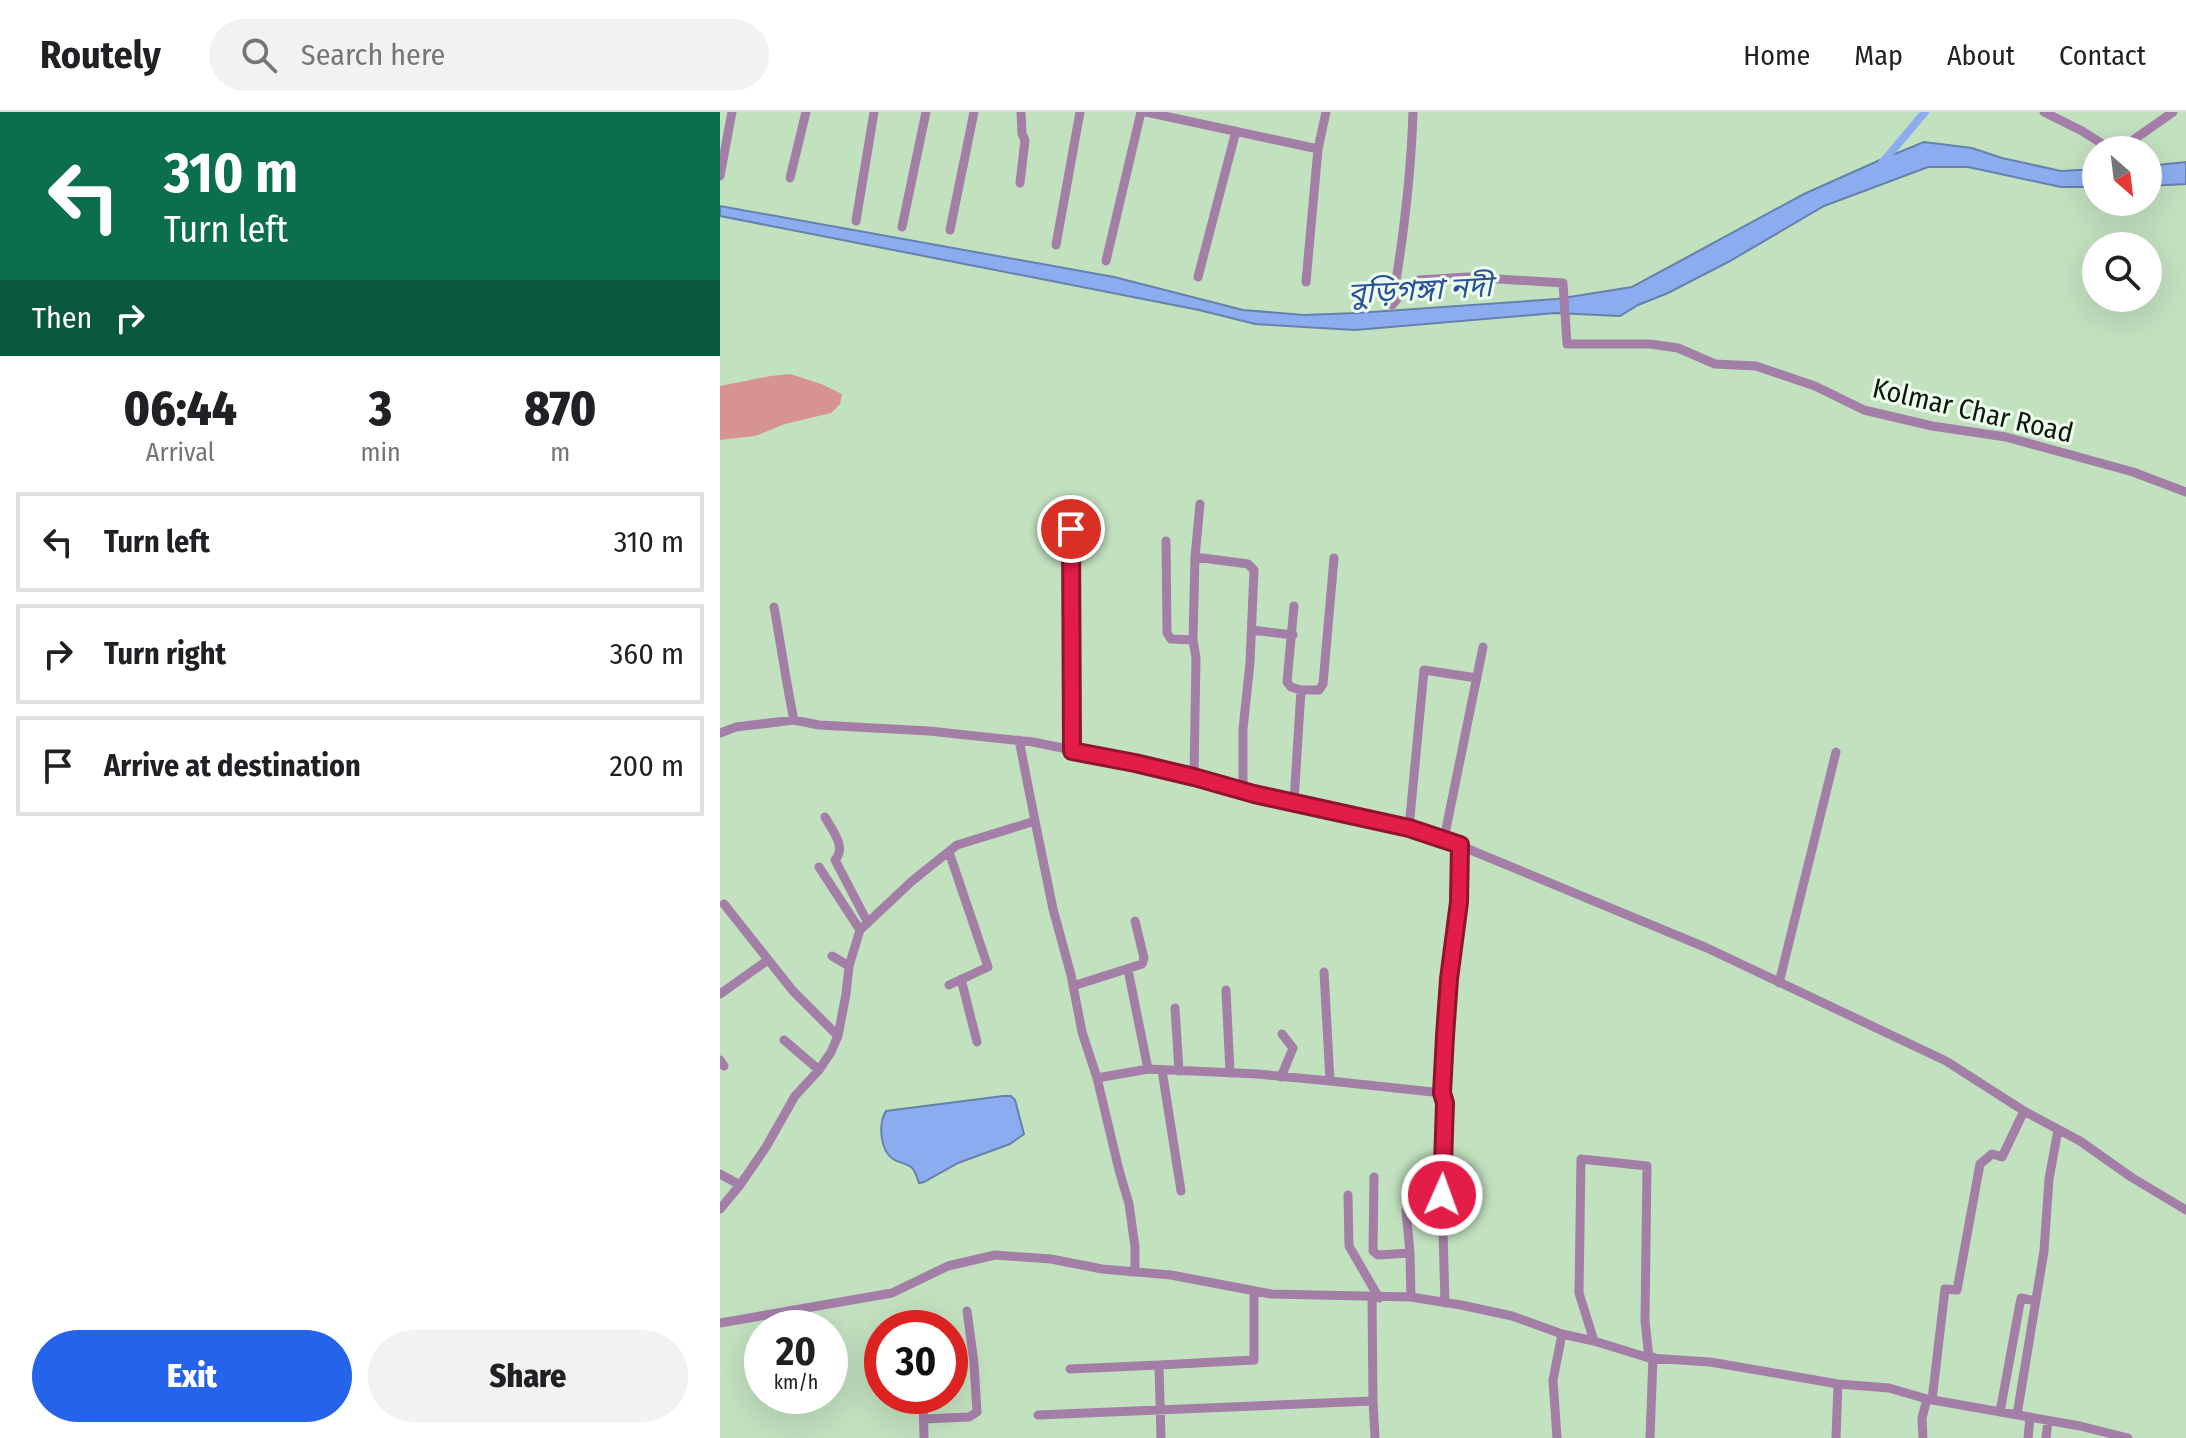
<!DOCTYPE html>
<meta charset="utf-8">
<style>
:root{--surface:#fff;--page:#f2f2f2;--text:#202124;--muted:#757577;--line:#e0e0e0;--accent:#2563eb}
body{margin:0;font-family:"Fira Sans Condensed","Noto Sans Bengali",sans-serif;background:var(--page);color:var(--text);height:100vh;display:flex;flex-direction:column;font-size:30px;white-space:nowrap}
*{box-sizing:border-box;margin:0}
p{font-size:26px;color:var(--muted)}
.icon{flex:none;width:44px;height:44px;fill:none;stroke:currentColor;stroke-width:2;stroke-linecap:round;stroke-linejoin:round}
.map{position:relative;flex:1;overflow:hidden}
.details{display:flex;flex-direction:column;background:var(--surface);width:720px}
.details>*{flex:none}
.guide{background:#0b6e4f;color:#fff;overflow:hidden}
.needle{width:52px;rotate:152deg}
.buttons{position:absolute;left:1362px;top:24px;display:grid;gap:16px}
.buttons a{display:grid;place-items:center;width:80px;height:80px;border-radius:50%;background:var(--surface);box-shadow:0 8px 32px #0002;font-size:40px}
.speed{position:absolute;left:24px;top:1198px;display:flex;gap:16px;font-size:40px;font-weight:700;text-align:center}
.speed>*{display:grid;place-content:center;width:104px;height:104px;border-radius:50%;background:var(--surface);box-shadow:0 8px 32px #0002;line-height:1}
.speed small{font-size:20px;font-weight:400}
.speed .limit{border:12px solid #d22;background:#fff;color:#111}
.pin{position:absolute;display:grid;place-items:center;width:68px;height:68px;color:#fff;margin:-34px;border:4px solid #fff;border-radius:50%;box-shadow:0 2px 8px #0007}
.me{position:absolute;width:88px;margin:-44px;rotate:2deg;stroke-linejoin:round;filter:drop-shadow(0 0 6px #0008)}
.turn{display:flex;align-items:center;gap:28px;height:168px;padding:0 32px;font-size:36px}
.turn .icon{width:104px;height:104px;stroke-width:2.5}
.turn b{display:block;font-size:56px;line-height:68px}
.then{display:flex;align-items:center;height:76px;padding:0 32px;background:#0003;gap:16px;font-size:30px}
.eta{display:flex;justify-content:space-evenly;align-items:center;height:136px;text-align:center}
.eta b{font-size:48px;font-weight:800;line-height:56px}
.primary-button{display:flex;gap:16px;margin-top:auto;padding:16px 32px}
.primary-button a{flex:1;height:92px;border-radius:48px;background:var(--accent);color:#fff;font-size:32px;font-weight:800;line-height:92px;text-align:center}
.primary-button a+a{background:var(--page);color:var(--text)}
ul{padding:0;list-style:none}
li{display:flex;align-items:center;gap:24px;height:100px;margin:0 16px 12px;padding:0 16px;border:4px solid var(--line);border-radius:0px}
li div{flex:1}
li b{display:block;font-size:30px}
li em{font-style:normal}
header{display:flex;align-items:center;gap:48px;box-sizing:border-box;height:112px;padding:0 40px;background:var(--surface);border-bottom:2px solid var(--line)}
header strong{font-size:38px}
nav{display:flex;gap:44px;margin-inline-start:auto;font-size:28px}
.search{width:560px;height:72px;background:var(--page);display:flex;align-items:center;gap:20px;box-sizing:border-box;padding:0 28px;border-radius:44px;color:var(--muted);font-size:30px}
main{display:flex;flex:1;min-height:0}
.map>svg:first-child{display:block}
.green{fill:#d6938f}
.water{fill:#8badf0;stroke:#6681ac;stroke-width:2}
.lines{fill:none;stroke-linecap:round;stroke-linejoin:round}
.canal{stroke:#8badf0;stroke-width:8}
.minor{stroke:#a37ea7;stroke-width:9}
.route-casing{stroke:#92132f;stroke-width:20}
.route{stroke:#e11d48;stroke-width:14}
.labels{text-anchor:middle;stroke-width:6;stroke-linejoin:round;paint-order:stroke}
.street-label{font-size:28px;fill:#0e190d;stroke:#eefeec}
.water-label{font-size:30px;font-style:italic;fill:#2b509e;stroke:#eefeec}
</style>
<header>
<strong>Routely</strong>
<div class="search"><svg class="icon" aria-label="search" viewBox="0 0 24 24"><circle cx="10" cy="10" r="6"/><path d="M15 15l6 6"/></svg>Search here</div>
<nav><a>Home</a><a>Map</a><a>About</a><a>Contact</a></nav>
</header>
<main>
<section class="details">
<div class="guide">
<div class="turn"><svg class="icon" aria-label="left" viewBox="0 0 24 24"><path d="M17 20v-9H6M10 6l-5 5 5 5"/></svg><div><b>310 m</b>Turn left</div></div>
<div class="then">Then<svg class="icon" aria-label="right" viewBox="0 0 24 24"><path d="M7 20v-9h11M14 6l5 5-5 5"/></svg></div>
</div>
<div class="eta">
<div><b>06:44</b><p>Arrival</p></div>
<div><b>3</b><p>min</p></div>
<div><b>870</b><p>m</p></div>
</div>
<ul>
<li><svg class="icon" aria-label="left" viewBox="0 0 24 24"><path d="M17 20v-9H6M10 6l-5 5 5 5"/></svg><div><b>Turn left</b></div><em>310 m</em></li>
<li><svg class="icon" aria-label="right" viewBox="0 0 24 24"><path d="M7 20v-9h11M14 6l5 5-5 5"/></svg><div><b>Turn right</b></div><em>360 m</em></li>
<li><svg class="icon" aria-label="arrive" viewBox="0 0 24 24"><path d="M6 21V4h12l-3 4 3 4H6"/></svg><div><b>Arrive at destination</b></div><em>200 m</em></li>
</ul>
<div class="primary-button"><a>Exit</a><a>Share</a></div>
</section>
<div class="map">
<svg width="1466" height="1326" viewBox="0 0 1466 1326">
<rect width="100%" height="100%" fill="#c2e1bf"/>
<path class="green" d="M70,262l31,10 21,10 -2,10 -9,9 -46,11 -30,12 -35,4v-54l51,-10z"/>
<path class="water" d="M1204,30l48,6 30,10 59,13 35,-2v18h-35l-93,-20h-40l-104,39 -94,55 -62,32 -30,12 -18,11 -65,-3 -200,17 -100,-6 -56,-14 -479,-94v-10l394,71 129,33 61,5 53,-2 200,-14 75,-12 172,-93 76,-34z
M1466,50v22l-38,2v-20z
M283,984h8l4,4 9,34 -14,10 -52,19 -34,19 -5,1c-2,-5 -3,-12 -8,-16 -5,-4 -12,-4 -18,-8 -13,-9 -15,-35 -7,-48z"/>
<g class="lines">
<path class="canal" d="M1162,51l43,-51"/>
<path class="minor" d="M426,0l172,37
M693,0c-2,64 -10,129 -21,193l12,-14 15,-11 48,-3 96,6 4,61h83l28,4 37,16 41,2 59,20 49,24 68,16 74,11 127,35 53,20
M1324,0l38,19 30,19
M1399,38l54,-38
M0,64l12,-64
M70,66l16,-66
M300,71l5,-43 -3,-6 -1,-22
M136,109l18,-109
M182,115l24,-115
M230,118l24,-118
M336,133l24,-133
M386,149l35,-149
M478,165l38,-146
M586,170l12,-133 8,-37
M351,417l1,222
M446,429l1,92 4,6 22,1 3,18 -2,119
M475,445l53,7 6,6 -4,93 -7,66v62
M574,494l-7,76 4,5 10,3
M54,495c7,38 12,75 20,113
M532,518l41,5
M473,528l2,-83 5,-53
M0,621l16,-6 58,-7 25,5 110,6 104,11 102,21 59,14 60,17 155,34 35,11 263,109 239,113 78,50 56,30 51,36 55,33
M574,690l7,-112h18l4,-6 11,-126
M105,705c7,13 22,30 10,43l33,63
M315,709l18,88 18,66 11,57 15,46 22,92 10,34 6,43v20l-4,5
M689,716l15,-158 53,8
M724,727l39,-192
M99,755l41,63
M4,792l69,87 45,45
M112,844l17,10
M408,858l20,99
M604,860l6,109 112,12
M241,867l16,63
M1059,871l57,-231
M229,873l39,-18 -39,-115
M353,874l69,-22 2,-6 -9,-37
M506,878l4,83
M0,882l48,-34
M455,896l4,63
M64,928l35,30
M0,948l4,6
M442,958l19,121
M561,965l12,-29 -11,-14
M377,966l51,-9 110,5 72,7
M0,1062l20,11
M654,1065l-1,74 5,4 32,-2
M628,1083l1,51 30,52
M0,1097l20,-24 26,-38 29,-51 24,-26 12,-18 7,-16 8,-42 3,-28 11,-36 52,-49 45,-36 78,-24 -16,-81
M686,1098l4,43 1,44
M725,1191l-3,-108 3,-92 -3,-10 7,-114 10,-77 1,-57
M0,1211l172,-30 56,-27 47,-11 56,4 51,10 69,6 100,19 140,3 50,8 51,11 50,18 32,7 55,17 61,4 128,22 51,4 38,11 153,27 48,12
M874,1229l-15,-48 2,-134 66,7 -2,155 4,37
M350,1257l89,-4
M203,1284l1,42
M1212,1288l13,-111 12,1 23,-126 12,-10 10,3 22,-46
M653,1289l2,37
M1280,1300l21,-114 15,3
M318,1303l335,-14 -1,-104
M1297,1303l27,-164 5,-72 9,-49
M204,1307l45,-2 8,-5 -3,-49 -7,-52
M441,1326l-2,-73 95,-5v-69
M837,1326l-4,-58 9,-46
M930,1326l3,-81
M1116,1326l2,-54
M1203,1326l-1,-20 5,-19
M1308,1326l2,-21
M1326,1326l2,-17"/>
</g>
<g class="lines">
<g class="route-casing">
<path id="route" d="M351,417l1,222 63,12 59,14 60,17 155,34 51,17 -1,57 -10,77 -4,57 -3,57 3,10 -3,92"/>
</g>
<use href="#route" class="route"/>
</g>
<g class="labels">
<g class="street-label">
<text transform="translate(1253 298) rotate(13)" y="10">Kolmar Char Road</text>
</g>
<g class="water-label">
<text transform="translate(700 178) rotate(-3)" y="10">বুড়িগঙ্গা নদী</text>
</g>
</g>
</svg>
<div class="buttons">
<a><svg class="needle" viewBox="-14 -14 28 28"><path d="M0-13l5 13h-10z" fill="#e53935"/><path d="M0 13l5-13h-10z" fill="#757577"/></svg></a>
<a><svg class="icon" aria-label="search" viewBox="0 0 24 24"><circle cx="10" cy="10" r="6"/><path d="M15 15l6 6"/></svg></a>
</div>
<div class="speed"><div>20<small>km/h</small></div><div class="limit">30</div></div>
<div class="pin" style="left:351px;top:417px;background:#d93025"><svg class="icon" aria-label="arrive" viewBox="0 0 24 24"><path d="M6 21V4h12l-3 4 3 4H6"/></svg></div>
<svg class="me" style="left:722px;top:1083px" viewBox="-20 -20 40 40"><circle r="17" fill="#e11d48" stroke="#fff" stroke-width="3"/><path d="M0-11L8 9 0 5-8 9z" fill="#fff"/></svg>
</div>
</main>
